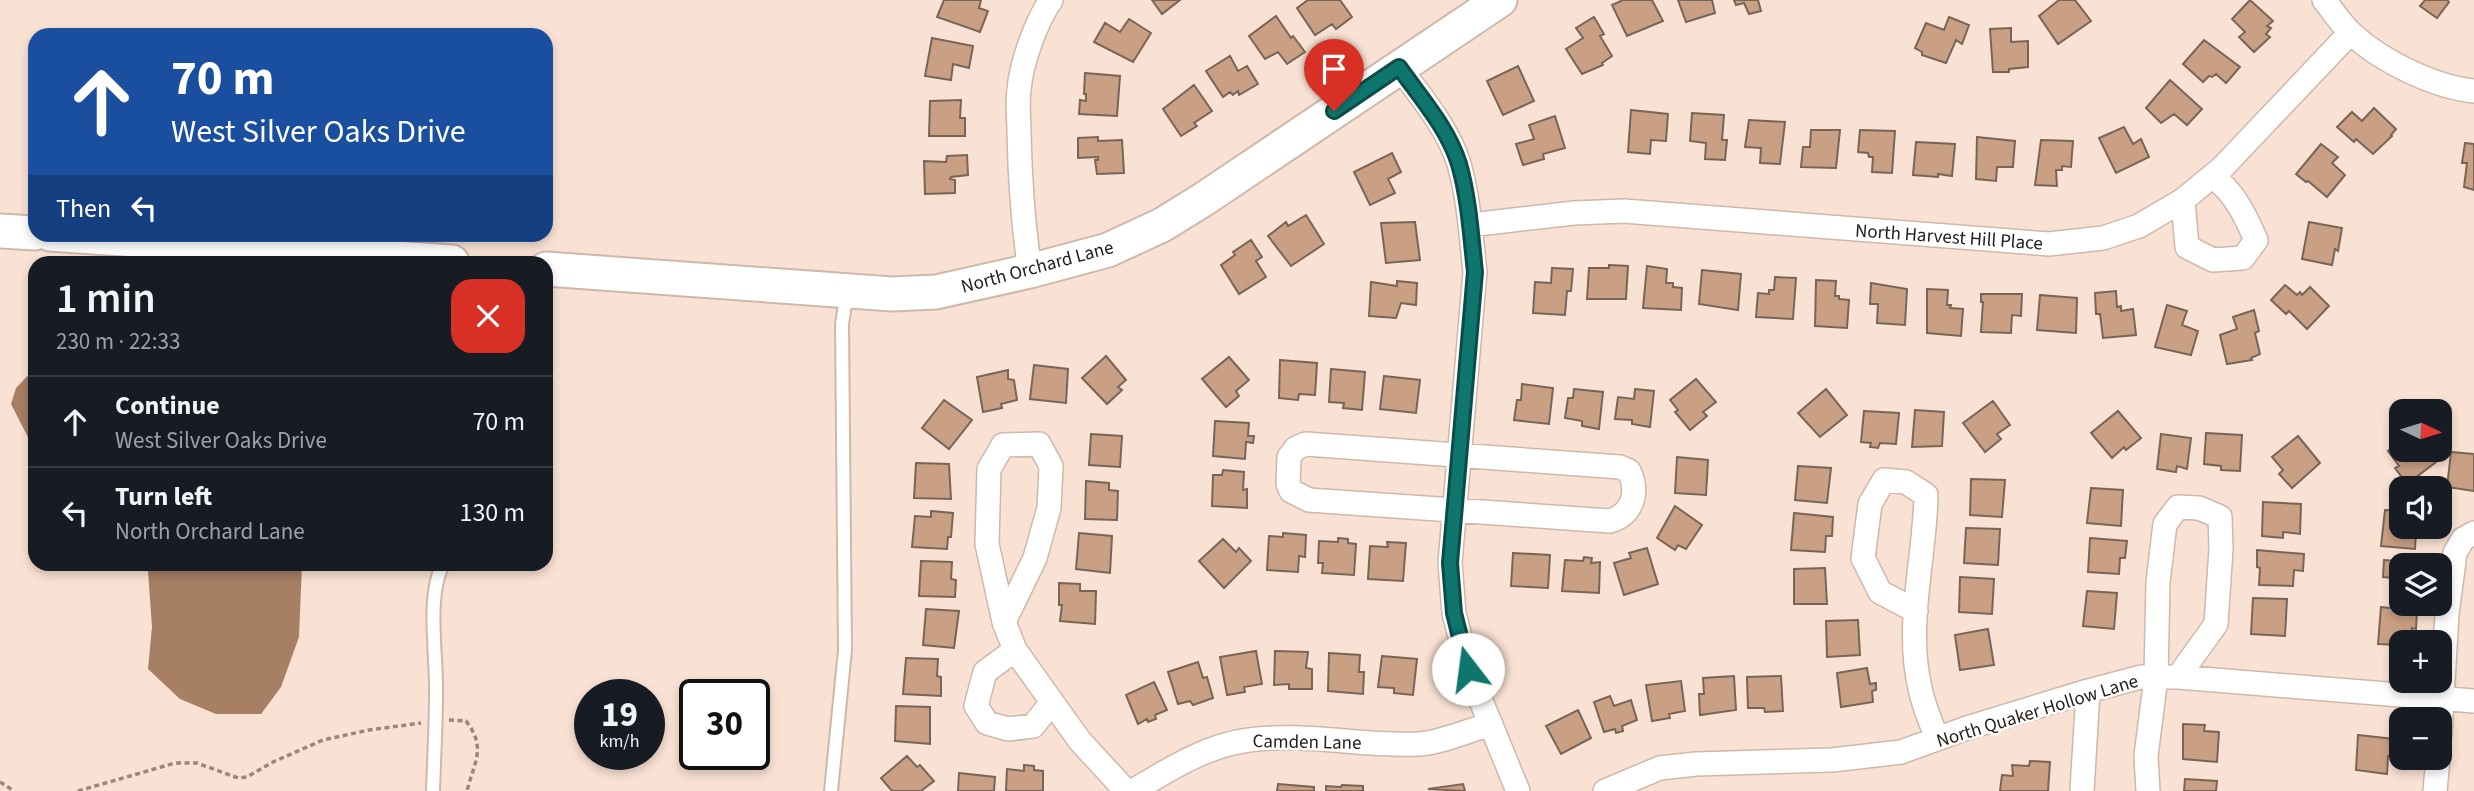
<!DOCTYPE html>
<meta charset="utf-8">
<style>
:root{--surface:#171b24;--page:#242831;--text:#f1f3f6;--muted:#9ea1a6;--line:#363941}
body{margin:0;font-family:"Source Sans 3",sans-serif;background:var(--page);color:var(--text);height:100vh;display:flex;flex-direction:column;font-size:26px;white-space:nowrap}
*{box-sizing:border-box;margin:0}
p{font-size:23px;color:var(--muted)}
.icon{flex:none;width:38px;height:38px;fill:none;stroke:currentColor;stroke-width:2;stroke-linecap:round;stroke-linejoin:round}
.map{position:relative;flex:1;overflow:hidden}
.side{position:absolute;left:28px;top:256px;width:525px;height:315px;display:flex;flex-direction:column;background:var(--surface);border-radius:21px;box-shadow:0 4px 10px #0003}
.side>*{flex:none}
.top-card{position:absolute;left:28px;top:28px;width:525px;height:214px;border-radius:21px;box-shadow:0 4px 10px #0003;background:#1a4fa0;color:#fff;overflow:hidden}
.needle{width:46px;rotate:94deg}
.fabs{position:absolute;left:2389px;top:399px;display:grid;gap:14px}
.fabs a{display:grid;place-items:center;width:63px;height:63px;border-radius:14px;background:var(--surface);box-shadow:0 4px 10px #0003;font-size:35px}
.speed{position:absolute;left:574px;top:679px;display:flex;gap:14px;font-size:35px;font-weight:700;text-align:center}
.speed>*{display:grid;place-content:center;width:91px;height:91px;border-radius:50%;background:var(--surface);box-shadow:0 4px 10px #0003;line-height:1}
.speed small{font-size:18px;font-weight:400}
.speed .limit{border:4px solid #111;border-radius:10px;background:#fff;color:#111}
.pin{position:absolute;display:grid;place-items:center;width:60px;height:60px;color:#fff;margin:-72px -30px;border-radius:50% 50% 50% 0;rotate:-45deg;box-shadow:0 0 7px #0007}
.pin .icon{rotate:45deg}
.me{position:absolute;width:77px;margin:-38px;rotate:345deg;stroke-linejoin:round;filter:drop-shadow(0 0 5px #0008)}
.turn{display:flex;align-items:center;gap:24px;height:147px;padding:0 28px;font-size:32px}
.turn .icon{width:91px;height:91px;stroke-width:2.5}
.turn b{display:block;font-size:49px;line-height:60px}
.then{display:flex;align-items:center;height:66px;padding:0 28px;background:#0003;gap:14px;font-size:26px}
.round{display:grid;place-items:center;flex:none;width:74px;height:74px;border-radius:21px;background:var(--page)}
.headline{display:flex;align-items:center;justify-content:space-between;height:119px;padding:0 28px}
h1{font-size:42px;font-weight:600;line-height:52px}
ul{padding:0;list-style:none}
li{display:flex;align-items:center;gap:21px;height:91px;padding:0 28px;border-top:2px solid var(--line)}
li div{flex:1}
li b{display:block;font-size:26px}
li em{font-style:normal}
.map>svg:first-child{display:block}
.water{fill:#a67f64}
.building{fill:#c9a084;stroke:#786558;stroke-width:2}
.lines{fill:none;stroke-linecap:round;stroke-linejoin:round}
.lane-casing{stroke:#ceb8aa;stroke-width:16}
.street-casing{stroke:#ceb8aa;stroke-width:26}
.secondary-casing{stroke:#ceb8aa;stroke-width:37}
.path{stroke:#98877d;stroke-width:3.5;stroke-dasharray:5 3.5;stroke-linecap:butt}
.lane{stroke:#fff;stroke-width:12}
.street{stroke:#fff;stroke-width:23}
.secondary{stroke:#fff;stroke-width:33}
.route-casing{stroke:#0a4d48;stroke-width:18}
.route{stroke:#0f766e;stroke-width:12}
.labels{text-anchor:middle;stroke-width:5;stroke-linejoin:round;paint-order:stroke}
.street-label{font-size:19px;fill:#231b16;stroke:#fff}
</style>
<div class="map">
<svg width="2474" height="791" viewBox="0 0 2474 791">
<rect width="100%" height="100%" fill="#f9e2d3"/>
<path class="water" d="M35,368v83l-24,-47 5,-16z
M144,564h158l-3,73 -18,50 -20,27h-45l-36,-15 -32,-30 4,-42 -4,-56z"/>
<path class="building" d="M944,0h37l-2,8 9,3 -8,21 -43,-15z
M1152,0h28l-18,14z
M1308,0h32l12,17 -16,12 -4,-5 -17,11 -18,-27z
M1623,0h29l11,21 -36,15 -15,-31z
M1678,0h34l3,13 -29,9z
M1734,0h24l3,11 -12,3 -5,-11 -8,2z
M2059,0h16l16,21 -33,23 -19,-28z
M2250,0l23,21 -6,5 4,2 -5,6 4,3 -16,15 -15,-15 6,-5 -13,-13z
M2425,0h22l2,2 -12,16 -17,-12z
M1276,16l15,22 2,-2 12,16 -18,12 -9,-12 -13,7 -16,-23z
M1594,17l10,17 -4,2 12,20 -10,7 1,2 -21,9 -16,-25 17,-11 -7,-10z
M1949,17l20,8 -7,19 -6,-4 -10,23 -24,-8v-3l-7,-4 11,-25 18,7z
M1129,19l22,14 -18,29 -39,-20 11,-19 15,9z
M2011,28v14l17,-1v26l-19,2v3h-16l-3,-43z
M932,38l41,8 -4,22 -16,-4 -2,16 -26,-4z
M2204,40l36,27 -14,16 -10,-9 -4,3 -3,-1 -6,6 -20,-18z
M1230,56l8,15 9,-5 11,18 -19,11 -1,-4 -5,4 -3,-3 -7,5 -17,-26z
M1518,66l16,35 -31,14 -16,-34z
M1085,73l35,3 -3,40 -38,-2 1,-14 6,1v-7h-2z
M2170,80l32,29 -15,16 -13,-11 -13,9 -15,-15z
M1194,85l18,26 -18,12 3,3 -16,10 -18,-27z
M961,100l-1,18h5v18h-36l1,-35z
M2374,108l22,21 -5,6 1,1 -19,18 -17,-15 -2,3 -17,-15 15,-15 10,9z
M1631,110l37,4 -2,27 -15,-1 -1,14 -22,-2z
M1692,113l32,2 -2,25h5l-2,20 -20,-1 1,-16 -16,-2z
M1555,116l10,32 -22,6 1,5 -21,6 -7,-21 18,-5 -5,-14z
M1749,120l36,2 -5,42 -20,-1 1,-15 -16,-1z
M2124,127l9,17 8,-5 8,18 -33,16 -17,-35z
M1811,130h29l-4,38 -35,-1 2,-20h7z
M1860,130l35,1 -3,42 -20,-1 1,-15h-4l-1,-4 -10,-1z
M1098,137v4l24,-1 2,33 -27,1 -2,-14h3v-3l-20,1v-20z
M1977,137l38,4 -2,26h-16l-1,14 -20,-2z
M2041,140l32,1 -2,26 -9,-1v4h-6l1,16 -22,-1z
M1916,142l39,2 -3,32 -14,-2v3l-25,-2z
M2465,143l9,1v46l-10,-3 3,-24h-5z
M2321,144l17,13 -6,6 13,12 -18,22 -19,-16 -2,1 -10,-8z
M1392,153l9,19 -13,7 7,14 -25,12 -16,-33z
M967,155l1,20 -17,2 -1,2 5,1v13l-30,1 -1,-33 22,1 1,-6z
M1306,215l18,29 -33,22 -23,-30 18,-14 2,4z
M1415,222l5,38 -34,3 -5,-40z
M2309,222l33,6 -4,23 -3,-2 -3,16 -30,-6z
M1251,240l11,17 -6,4 10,16 -27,17 -18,-29 14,-10 -2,-3z
M1609,265l19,1 -2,33h-39l2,-31h20z
M1647,266l20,3 -1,14h7v4l9,1 -1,22 -38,-2z
M1552,268l21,1 -2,22h-4l-2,24 -32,-2 2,-31 16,1z
M1702,270l39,4 -3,36 -39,-6z
M1775,277l21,1 -3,41 -37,-2 2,-24 11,1v-4h5z
M1816,280l20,1 -1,15h4v3l10,1 -2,28 -32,-2z
M1397,281l20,2 -1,22 -15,-2 -5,15 -27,-2 2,-34 26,4z
M1871,283l36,6 -2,36 -28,-2 1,-19h-8z
M2285,285l12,10 3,-3 2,3 8,-8 19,19 -22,23 -18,-18 -3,3 -15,-14z
M1927,289l21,1 -1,15h4l-1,3 13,1 -2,27 -34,-3z
M2116,291l1,16 4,-1v5l12,-2 3,26 -33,3 -3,-24h-4l-1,-21z
M1981,294h41l-1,22 -9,-1 -1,18 -30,-1 2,-30h-2z
M2040,295l37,3 -1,35 -39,-3z
M2167,305l20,6 -5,14 16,6 -7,24 -36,-8z
M2254,310l5,21 -4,2 5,21 -9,4 1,2 -25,4 -7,-29 17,-6 -4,-12z
M1106,356l20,24 -8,7 4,3 -15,14 -25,-26z
M1229,357l20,23 -13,11 3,5 -13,11 -24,-28z
M1280,360l37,3 -2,32 -16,-1 -1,6 -19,-2z
M1034,365l34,4 -2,34 -36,-4z
M1331,369l34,3 -3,38 -19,-2 1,-5 -15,-1z
M1008,370v9l6,1 3,20 -16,4 1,4 -19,4 -6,-35z
M1384,376l36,4 -4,33 -36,-4z
M1696,379l20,23 -13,10 4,4 -17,14 -15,-18 3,-2 -8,-10z
M1522,384l31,4 -4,36 -35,-4 3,-20h4z
M1574,389l29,3 -4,37 -17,-3v-5l-17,-3 3,-20h5z
M1635,389l19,2 -4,36 -18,-3v-4l-17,-1 3,-22 16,2z
M1826,389l21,26 -27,22 -22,-24z
M944,400l28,20 -23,29 -27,-21z
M1993,401l17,24 -13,9 4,5 -16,13 -22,-29z
M1915,410l29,2 -2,34 -30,1z
M1864,411l35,2 -3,31 -16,-1 -2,5 -8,-1 1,-4 -10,-1z
M2118,411l23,27 -15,12 -2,-3 -12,11 -21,-25z
M1215,421l34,2 -1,13h6l-1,7 -7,-1 -1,17 -32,-3z
M2206,433l36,2 -2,36 -19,-1v-4l-17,-2z
M1091,434l31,2 -2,31 -31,-2z
M2161,434l30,4 -4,31 -10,-3 -1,6 -19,-3z
M2298,436l22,27 -28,25 -13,-14 4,-4 -11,-13z
M2401,441v9h25l10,12 -29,22 -12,-16 4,-2 -11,-15z
M2451,452l23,2v37l-27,-4z
M1677,457l31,3 -2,35 -31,-2z
M916,463l33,1 2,35 -37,-1z
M1798,466l33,2 -4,35 -32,-3z
M1223,470l21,2 -1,18 4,-1v19l-35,-2 1,-31h9z
M1971,479l34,1 -3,37 -32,-2z
M1086,481l23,2v7l9,1 -1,29 -32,-1z
M2091,488l32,2 -2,36 -34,-3z
M2263,502l38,2 -1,30 -17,-2v6l-21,-2z
M1675,506l27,19 -16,24 -8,-4 -3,5 -18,-12z
M2385,510l16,1v16h21l-1,4h-5l-1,18 -34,-3z
M931,511l22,2 -2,24h-3l-1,12 -35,-2 3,-31 16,1z
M1794,513l39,4 -1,19h-6l-1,16 -34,-2z
M1966,528l34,1 -2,36 -34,-2z
M1079,533l33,3 -2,37 -34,-4z
M1283,533l23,2 -1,22 -6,-1 -1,16 -31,-2 2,-34 14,1z
M1338,538l10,1v4l8,1 -2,31 -32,-2 1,-10h-5l1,-22 19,1z
M2090,538l37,3 -2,17h-5l-1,16 -31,-2z
M1223,539l13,13 3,-4 12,13 -27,27 -25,-27z
M1387,542l19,1 -3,38 -35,-2 2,-33 18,1z
M1647,548l11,36 -34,11 -10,-32 17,-5 -2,-5z
M2257,550l47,4 -1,17 -9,-1 -1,16 -34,-1 1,-17 -3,-1z
M1513,553l37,2 -2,33 -37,-2z
M1584,557l8,1 -1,5 9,-1 -1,31 -37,-2 3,-31 18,1z
M2384,560l36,3v2h-19v31h-9l1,-18 -10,-1z
M921,561l31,1 -1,17 5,1 -1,17 -36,-1z
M1825,568l2,36h-33v-35z
M1960,577l34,2 -2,35 -33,-2z
M1059,583l21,1v7h16l-1,33 -35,-3 2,-16h-3z
M2087,591l30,2 -3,36 -31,-3z
M2253,598l34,1 -2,37 -34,-2z
M2381,607l36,4 -1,18 -4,-1 -2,14h-9v3l-23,-1z
M926,609l33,2 -5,37 -31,-3z
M1858,620l2,35 -33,2 -1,-36z
M1988,629l6,36 -34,5 -5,-35z
M1256,651l6,33 -18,3 1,5 -18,3 -7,-38z
M1275,651l33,1 -2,16 6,1v20h-23v-5l-15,1z
M1329,653l31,2 -1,17h5l-1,22 -35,-3z
M1382,656l35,3 -4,36 -19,-2v-5l-16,-1z
M906,658l32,1 -1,17 4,1v19l-38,-2z
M1198,662l5,16 4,-1 6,21 -20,7 -3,-4 -12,3 -10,-32z
M1867,668l3,16 6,-1v7l-4,1 1,11 -32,5 -4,-34z
M1734,676l2,34 -36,5 -1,-21h5l-1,-16z
M1781,676l2,35 -18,1 -1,-4h-16l-1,-31z
M1681,681l4,30 -16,3 1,4 -18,3 -6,-36z
M1154,682l13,28 -12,5 1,4 -8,3 -1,-3 -9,5 -12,-29z
M1610,696l4,10 17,-6 6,20 -15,6 1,5 -7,2 -1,-4 -11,3 -10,-30z
M896,706l34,1v37l-35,-3z
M1578,710l13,28 -30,16 -15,-28z
M2183,724l22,1 -1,6 15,1 -2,30 -34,-3z
M2358,735l36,4 -2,17h-4l-1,18 -31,-4z
M907,756l10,11 3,-2 14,16 -13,10h-29l-11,-13z
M2030,761l20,1 -2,29h-48l2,-16 11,1 -1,-11 17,1z
M1024,765l10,1v4l9,1v20h-37l1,-22 17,2z
M959,773l36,4 -1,14h-36z
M2185,779l32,2 -1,10h-32z
M1278,784l36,3v4h-37z
M1463,784l2,7 -37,-2z
M1342,785l21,1v5h-37v-5l15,1z"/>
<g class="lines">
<g class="lane-casing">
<path id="lane" d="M433,791c1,-33 3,-66 3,-98 1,-37 -10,-97 7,-129
M831,791l14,-141 -3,-326 5,-32"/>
</g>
<g class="street-casing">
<path id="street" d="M2324,0c9,11 17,24 28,34 29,27 82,53 122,57
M1399,67c22,30 49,61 60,97 10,35 12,72 16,108l-25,291 4,50 14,56 50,122
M2183,200l4,47 26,13 30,-2 13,-18c-10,-23 -22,-49 -44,-64
M1470,225l104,-12 50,-2 425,33 54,-6 36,-12 44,-26 39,-32 128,-135
M1030,271c-7,-46 -10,-91 -11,-138 0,-14 -2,-29 0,-43 2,-27 17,-68 32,-90
M1306,444l314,23 9,4c10,21 4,43 -19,50l-301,-21 -18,-9 -3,-7 1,-27 7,-9z
M1916,611l-36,-19 -17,-34 7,-54 14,-24 22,2 20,13c-1,64 -21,130 -6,193 3,17 11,34 17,51
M1004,622l31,-64 14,-50 2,-42 -12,-22 -36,1 -14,24 -2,75 17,78 11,28 37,52 28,39 46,50
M1015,650l-30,22 -9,34 11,17 21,6 25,-3 19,-24
M2440,734l7,-120 8,-61 8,-14 11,-6
M1133,791c35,-21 74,-46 116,-51 56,-8 114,7 170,4 21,-1 51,-14 72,-20
M1605,791l55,-23 36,-4 136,-4 69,-8 66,-24 121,-37 53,-14h37l296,24
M2082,791l6,-100
M2148,791l-2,-35 10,-79 2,-95 7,-58 13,-17 21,1 21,9 1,32 -5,75 -38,53
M2435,791l3,-33"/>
</g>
<g class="secondary-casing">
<path id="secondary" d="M0,231l35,2
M50,234l402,28
M546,269l346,25 44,-2 94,-21 78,-21 54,-25 42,-26 296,-199"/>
</g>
<path class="path" d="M449,720l17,1c21,27 8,41 1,70
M0,782l14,9
M78,791l97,-28h22l41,15 9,-1 26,-15 50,-22 46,-10 52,-7"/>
<use href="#lane" class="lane"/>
<use href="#street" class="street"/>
<use href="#secondary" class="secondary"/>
</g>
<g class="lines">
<g class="route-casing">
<path id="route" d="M1334,111l65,-44c21,30 49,61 60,97 10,35 12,72 16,108l-25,291 4,50 14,56"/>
</g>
<use href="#route" class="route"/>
</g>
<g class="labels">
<g class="street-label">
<text transform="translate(1949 236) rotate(4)" y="7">North Harvest Hill Place</text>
<text transform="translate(1037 266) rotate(-15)" y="7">North Orchard Lane</text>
<text transform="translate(2037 710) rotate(-17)" y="7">North Quaker Hollow Lane</text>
<text transform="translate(1307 741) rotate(1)" y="7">Camden Lane</text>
</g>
</g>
</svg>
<div class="fabs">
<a><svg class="needle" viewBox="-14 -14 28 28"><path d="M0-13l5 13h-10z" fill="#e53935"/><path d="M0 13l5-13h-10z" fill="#9ea1a6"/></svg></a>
<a><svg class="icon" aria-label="sound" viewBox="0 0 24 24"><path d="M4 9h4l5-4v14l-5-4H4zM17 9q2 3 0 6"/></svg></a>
<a><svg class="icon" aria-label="layers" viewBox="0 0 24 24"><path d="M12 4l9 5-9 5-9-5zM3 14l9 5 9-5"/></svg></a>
<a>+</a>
<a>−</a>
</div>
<div class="speed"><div>19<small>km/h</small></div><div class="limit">30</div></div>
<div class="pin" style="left:1334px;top:111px;background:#d93025"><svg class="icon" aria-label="arrive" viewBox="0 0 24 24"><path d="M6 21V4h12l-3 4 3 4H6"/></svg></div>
<svg class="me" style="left:1468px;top:669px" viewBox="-20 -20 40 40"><circle r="19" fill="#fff"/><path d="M0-13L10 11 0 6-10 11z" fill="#0f766e"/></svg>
<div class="top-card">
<div class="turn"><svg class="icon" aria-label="ahead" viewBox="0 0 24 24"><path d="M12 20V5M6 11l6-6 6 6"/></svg><div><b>70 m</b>West Silver Oaks Drive</div></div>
<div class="then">Then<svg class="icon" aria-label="left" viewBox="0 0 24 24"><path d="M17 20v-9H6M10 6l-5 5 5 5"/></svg></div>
</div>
<section class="side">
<div class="headline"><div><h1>1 min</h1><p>230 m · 22:33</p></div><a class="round" style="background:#d93025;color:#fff"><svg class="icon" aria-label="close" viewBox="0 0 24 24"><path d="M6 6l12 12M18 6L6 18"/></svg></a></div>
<ul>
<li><svg class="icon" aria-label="ahead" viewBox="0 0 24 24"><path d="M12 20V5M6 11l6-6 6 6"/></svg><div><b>Continue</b><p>West Silver Oaks Drive</p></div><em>70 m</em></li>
<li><svg class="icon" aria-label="left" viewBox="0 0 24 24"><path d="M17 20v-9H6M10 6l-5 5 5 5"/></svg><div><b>Turn left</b><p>North Orchard Lane</p></div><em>130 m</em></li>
</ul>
</section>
</div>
